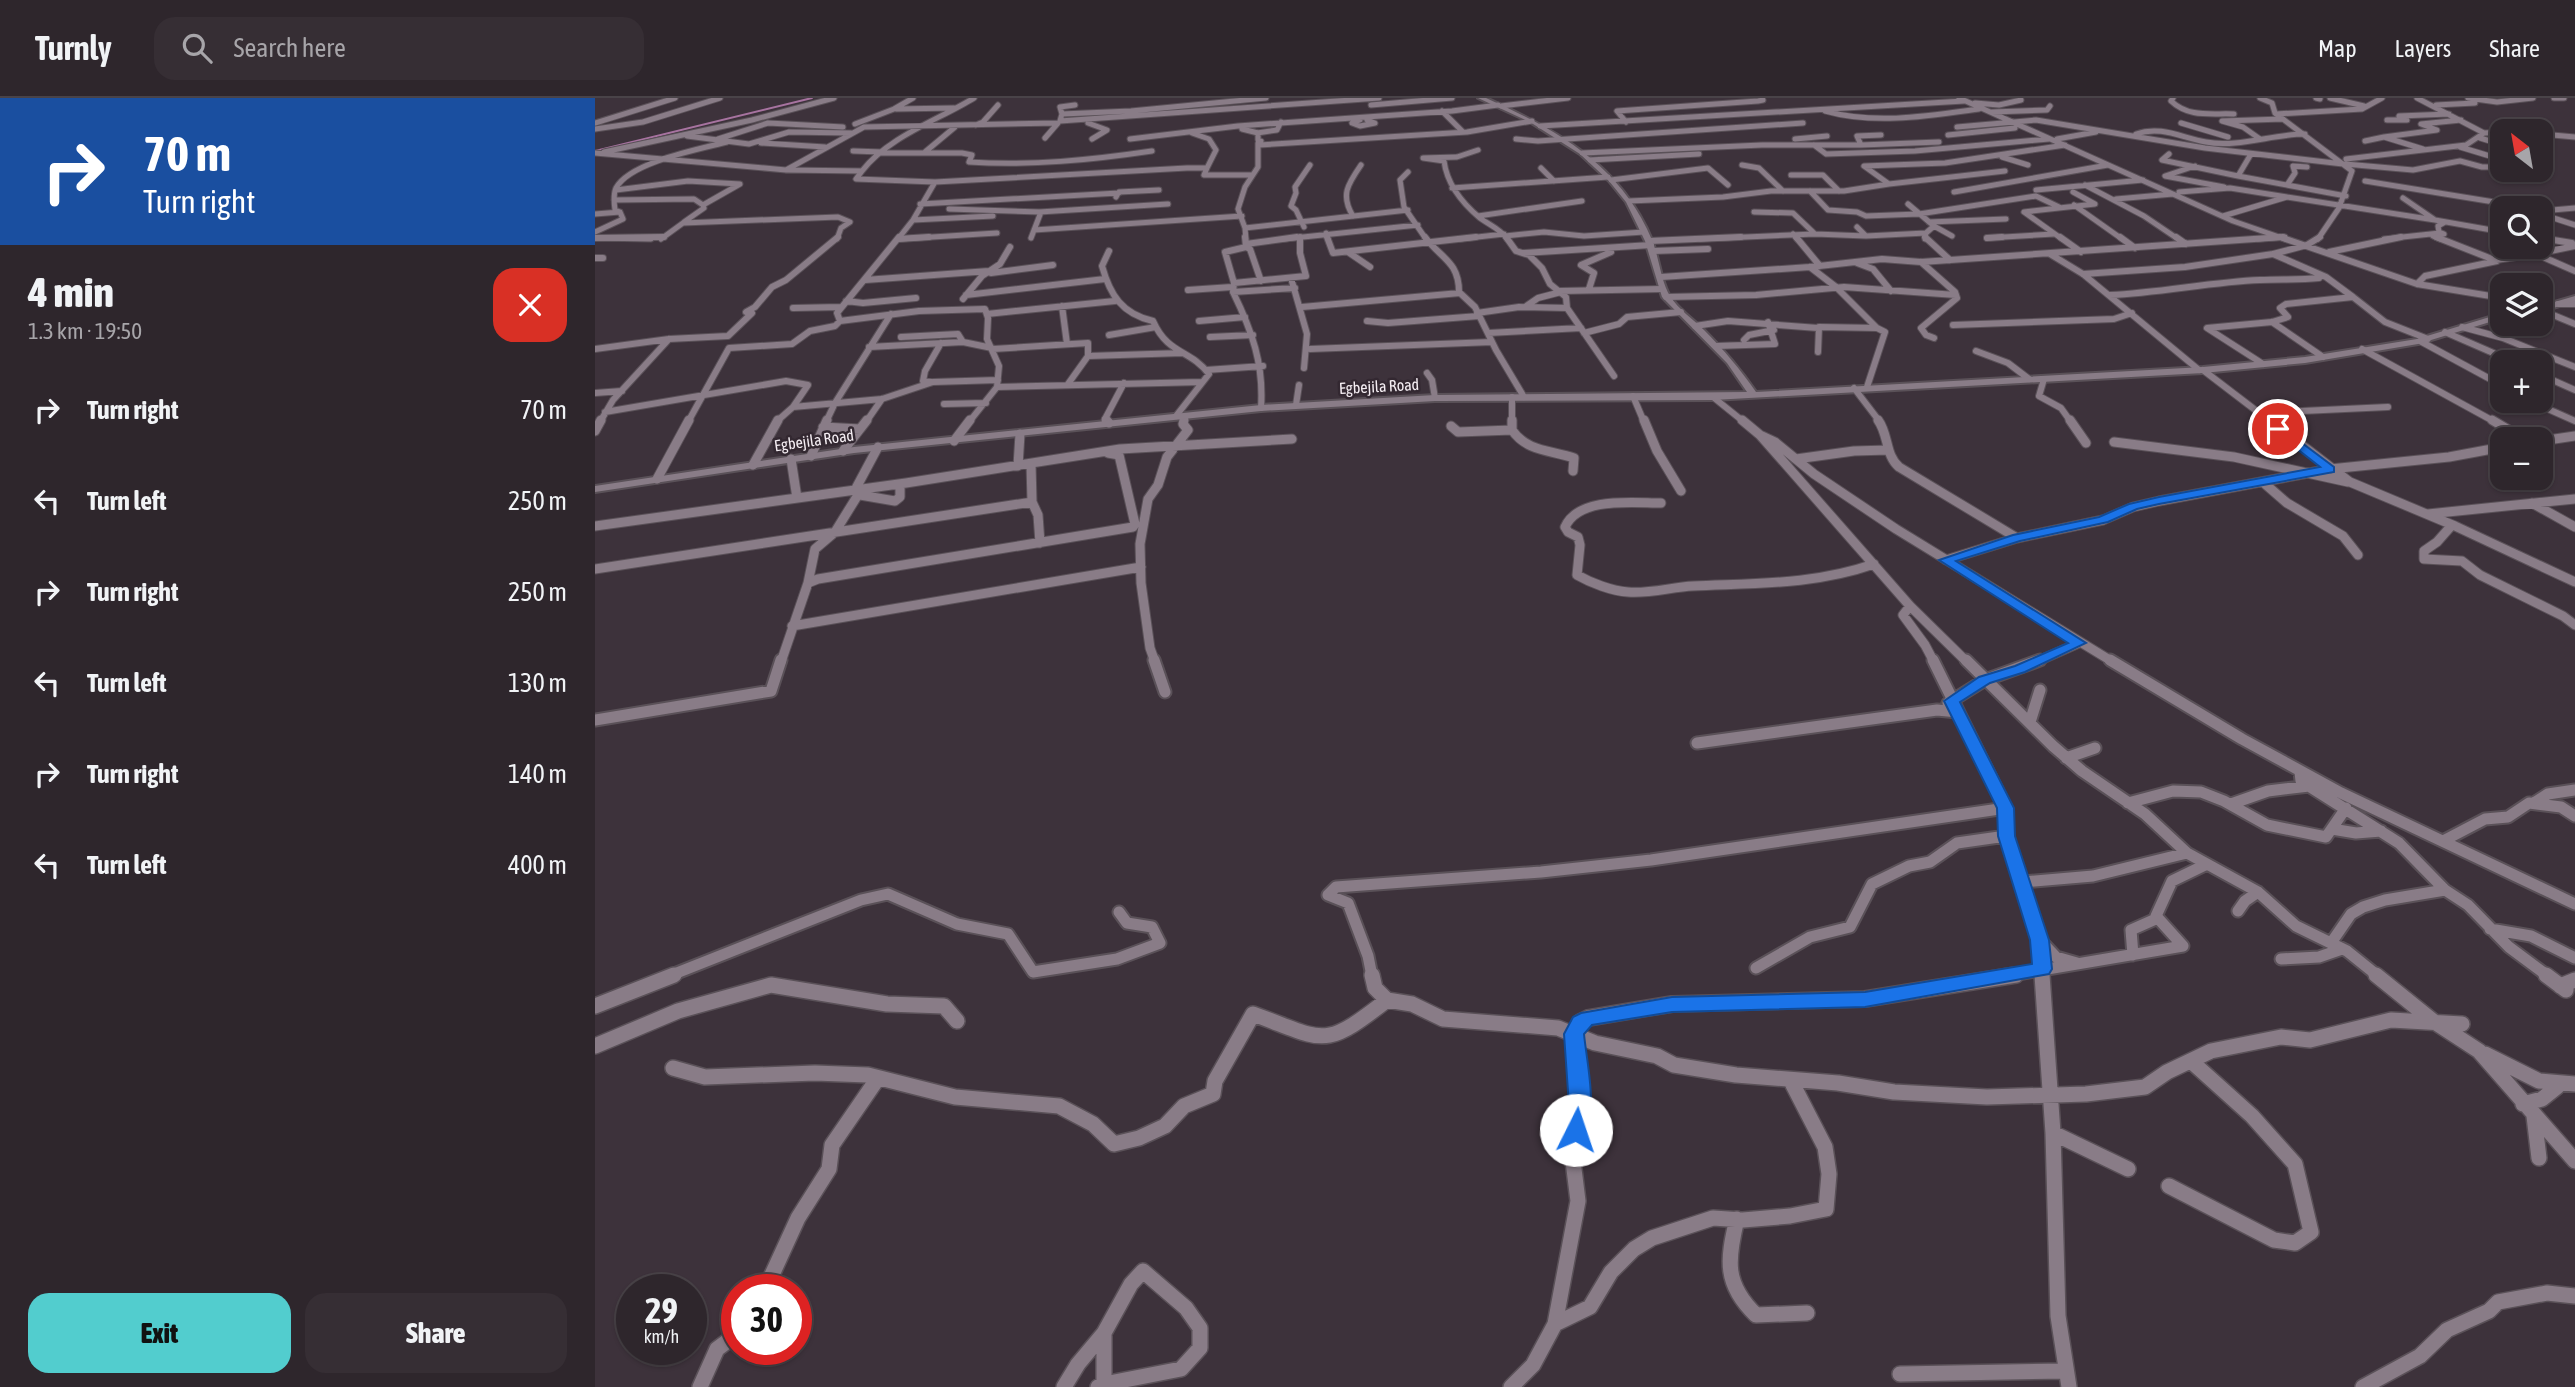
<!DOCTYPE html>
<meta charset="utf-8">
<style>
:root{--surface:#2e262c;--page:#362e34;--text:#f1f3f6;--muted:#a7a5a9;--line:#494348;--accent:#52cdce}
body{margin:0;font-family:"Asap Condensed",sans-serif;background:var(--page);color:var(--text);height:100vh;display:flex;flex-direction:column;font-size:26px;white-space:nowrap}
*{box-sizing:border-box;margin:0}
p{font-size:23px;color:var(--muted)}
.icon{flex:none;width:38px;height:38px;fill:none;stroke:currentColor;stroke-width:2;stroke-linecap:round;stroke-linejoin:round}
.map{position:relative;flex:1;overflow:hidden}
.side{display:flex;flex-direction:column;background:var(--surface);width:595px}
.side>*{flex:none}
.hud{background:#1a4fa0;color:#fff;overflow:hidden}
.needle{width:46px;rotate:329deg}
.tools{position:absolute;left:1895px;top:21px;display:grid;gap:14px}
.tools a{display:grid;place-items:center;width:63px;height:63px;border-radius:14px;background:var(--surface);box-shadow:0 2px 5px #0004,0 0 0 2px var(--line);font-size:35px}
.speed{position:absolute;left:21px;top:1176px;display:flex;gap:14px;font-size:35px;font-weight:700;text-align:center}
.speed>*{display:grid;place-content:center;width:91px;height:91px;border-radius:50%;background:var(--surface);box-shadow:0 2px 5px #0004,0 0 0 2px var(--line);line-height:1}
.speed small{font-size:18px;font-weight:400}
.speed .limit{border:10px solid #d22;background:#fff;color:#111}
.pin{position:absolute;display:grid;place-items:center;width:60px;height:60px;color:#fff;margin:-30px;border:4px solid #fff;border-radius:50%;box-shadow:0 2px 7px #0007}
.me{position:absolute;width:77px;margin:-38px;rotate:4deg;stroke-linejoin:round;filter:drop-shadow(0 0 5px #0008)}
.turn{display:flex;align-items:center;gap:24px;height:147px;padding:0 28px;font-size:32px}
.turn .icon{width:91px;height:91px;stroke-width:2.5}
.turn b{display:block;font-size:49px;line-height:60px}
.round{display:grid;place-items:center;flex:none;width:74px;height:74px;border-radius:21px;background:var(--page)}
.headline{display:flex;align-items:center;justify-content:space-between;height:119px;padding:0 28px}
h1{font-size:42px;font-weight:800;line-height:52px}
.cta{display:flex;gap:14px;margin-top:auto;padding:14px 28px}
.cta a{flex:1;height:80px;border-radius:21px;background:var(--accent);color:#111;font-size:28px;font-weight:800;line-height:80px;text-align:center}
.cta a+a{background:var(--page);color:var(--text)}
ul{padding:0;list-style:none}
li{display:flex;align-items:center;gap:21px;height:91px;padding:0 28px}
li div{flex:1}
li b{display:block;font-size:26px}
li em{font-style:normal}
header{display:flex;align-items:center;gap:42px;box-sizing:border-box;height:98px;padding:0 35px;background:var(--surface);border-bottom:2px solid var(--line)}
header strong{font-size:33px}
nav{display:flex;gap:38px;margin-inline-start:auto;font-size:24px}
.search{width:490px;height:63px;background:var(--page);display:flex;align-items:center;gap:18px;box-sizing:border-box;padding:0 24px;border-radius:21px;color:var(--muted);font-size:26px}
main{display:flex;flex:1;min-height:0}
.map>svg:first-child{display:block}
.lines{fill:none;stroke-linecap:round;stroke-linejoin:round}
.stream{stroke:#a773a0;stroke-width:2}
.street-far4-casing{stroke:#5a5158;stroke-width:7}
.street-far3-casing{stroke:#5a5158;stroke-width:8}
.street-far2-casing{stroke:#5a5158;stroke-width:11}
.street-far1-casing{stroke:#5a5158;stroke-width:15}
.street-casing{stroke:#5a5158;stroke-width:18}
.secondary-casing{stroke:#5a5158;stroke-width:4}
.street-far4{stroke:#897c87;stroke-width:5}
.street-far3{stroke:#897c87;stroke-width:6}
.street-far2{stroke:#897c87;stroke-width:9}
.street-far1{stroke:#897c87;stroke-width:11}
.street{stroke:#897c87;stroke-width:15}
.secondary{fill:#897c87;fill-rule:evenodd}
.route{fill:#1a73e8;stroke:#114b97;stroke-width:2}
.labels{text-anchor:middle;stroke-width:5;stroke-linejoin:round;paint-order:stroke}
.far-street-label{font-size:16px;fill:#f5eef3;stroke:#332831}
</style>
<header>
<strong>Turnly</strong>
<div class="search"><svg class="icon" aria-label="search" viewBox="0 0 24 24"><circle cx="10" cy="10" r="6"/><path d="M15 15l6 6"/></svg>Search here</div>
<nav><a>Map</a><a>Layers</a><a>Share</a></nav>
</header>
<main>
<section class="side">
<div class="hud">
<div class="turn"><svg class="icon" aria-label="right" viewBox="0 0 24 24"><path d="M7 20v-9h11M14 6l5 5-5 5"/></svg><div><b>70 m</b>Turn right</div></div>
</div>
<div class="headline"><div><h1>4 min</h1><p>1.3 km · 19:50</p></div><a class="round" style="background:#d93025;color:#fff"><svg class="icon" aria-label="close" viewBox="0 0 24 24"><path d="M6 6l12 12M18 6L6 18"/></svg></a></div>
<ul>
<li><svg class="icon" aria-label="right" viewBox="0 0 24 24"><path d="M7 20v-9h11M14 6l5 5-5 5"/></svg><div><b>Turn right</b></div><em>70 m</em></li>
<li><svg class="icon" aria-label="left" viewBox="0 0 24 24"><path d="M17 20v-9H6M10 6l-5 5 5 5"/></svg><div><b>Turn left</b></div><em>250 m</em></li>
<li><svg class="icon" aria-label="right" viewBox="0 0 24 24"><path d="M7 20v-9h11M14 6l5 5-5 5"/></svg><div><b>Turn right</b></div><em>250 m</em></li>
<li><svg class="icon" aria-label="left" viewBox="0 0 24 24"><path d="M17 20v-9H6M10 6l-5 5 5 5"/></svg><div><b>Turn left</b></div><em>130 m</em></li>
<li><svg class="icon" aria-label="right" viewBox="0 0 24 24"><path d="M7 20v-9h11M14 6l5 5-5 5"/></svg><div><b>Turn right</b></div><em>140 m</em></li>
<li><svg class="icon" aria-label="left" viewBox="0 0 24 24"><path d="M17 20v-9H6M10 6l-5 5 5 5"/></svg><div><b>Turn left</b></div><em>400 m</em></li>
</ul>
<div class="cta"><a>Exit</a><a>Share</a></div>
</section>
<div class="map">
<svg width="1980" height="1289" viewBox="0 0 1980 1289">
<rect width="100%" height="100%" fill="#3d323b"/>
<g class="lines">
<path class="stream" d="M0,53l217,-53"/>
<g class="street-far4-casing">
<path id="street-far4" d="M671,0l-135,13 -69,3 -2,7 319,-23
M1364,0l274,123 52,18
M1578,0l-2,3c18,17 40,12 63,13
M1665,0l12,5 3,10 77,58 -13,37 -21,31
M1721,0l4,1
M1735,0l34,8
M1822,0l67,35 19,-1
M1873,0l29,4 36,-4
M1959,0h10
M1380,5l24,2 22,-5
M776,7l81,-7
M1841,7l39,-2
M906,8l67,-8
M301,11l58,-1
M847,13l21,21
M1230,13c50,14 103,5 154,-2
M1397,14l55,-2 3,-4
M467,16l-2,-7 15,-2
M1681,16l86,-5 20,-11
M765,22l-8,3 8,3 15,-3 -8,-3 2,-1
M1792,22h20l-8,-4 50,-2
M1031,24l-9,-11 141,-10 5,-1 -1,-2
M0,25l80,-25
M493,25l19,7 -15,9
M1586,25l47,14
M260,26l39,-15 19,-11
M381,27l7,-3 15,-17
M945,28l424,-25
M1362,29l79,-7 169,28 138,16
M0,31l48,-7 77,-24
M647,31l16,4v7l3,1 -3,2v24l-13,20 -7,22 7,19 1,11
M597,35l17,6 7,11 -9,18
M662,35l20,-3 4,-8
M1541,36c25,-9 46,4 70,8 32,6 67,-8 99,-8
M1946,36l34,3
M1353,37l67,-7
M92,38l62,8 40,-12 62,1
M1789,39l53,-7 -16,-6 40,-4
M1885,40l23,7
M123,41l50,-16 75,4
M535,41l108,-13 214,-15 46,-6
M921,41l22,2 265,-18
M1200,41l32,-3
M1462,41l39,-7
M1665,41l-17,-12 -21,-6 61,-2
M1770,43l19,-4 39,12
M166,45l64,4
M664,47l208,-13 65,-11
M1219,47l12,9 89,-3 134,-12
M1266,47l78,-3
M1865,49l43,13
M883,52l-21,7 -34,1 21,3c3,23 18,42 36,57 9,7 21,11 27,21
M258,53l29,1
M9,54l148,-32 82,-22
M330,54l30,-25
M0,55l191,17 76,1 -6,8 79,3 -22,38 -15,19
M285,55h82l10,2 -3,7c62,4 122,-2 183,-11
M987,55l180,-8h99l-4,-9 24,-1
M1574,56l-7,6 76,16
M1656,56l-13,22 108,20
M1407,59l26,8
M1751,61l120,-14 18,-12
M995,62l109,-6
M1750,66l68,6 47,-9 22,6h21
M1147,67l17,3 24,23
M1600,68l-30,10 59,11
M946,70l13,13
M191,72l78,-43 194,-4 -13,15
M267,73c26,-34 76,-51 112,-73
M813,74l-8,8 4,27 22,32
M1196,77h32l16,16
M1016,82l97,-12 20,17
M1770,83l166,27
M340,84l252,-14h20l-3,7h48
M1294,86l116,-13
M1490,87l59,31 34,23
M1692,87l8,-12 -2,-7 14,1
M857,90l156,-11
M21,92l72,-9 52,3 -37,21 1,3 -20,14
M1441,92l107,-10
M1215,93l18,19 29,2 9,4 53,-2 117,-18 23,11
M1359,94l154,-27
M1584,94l51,-4 57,9
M521,99l3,-5 40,-2
M1808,100l32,22 68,12
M1521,101l57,-5
M19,102l80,-1 9,6
M1034,103l94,-4 48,-6h73l45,-7 -25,-18 81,-3 120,-18
M325,106l199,-11
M1313,106l26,22 -8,7 -1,6
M1479,107l48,34
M354,111l92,3 -10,26
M1946,113l34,-3
M444,114l129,-8
M1159,114l39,1 22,21 51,2
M0,116l25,-2
M1946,116l34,11
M758,118c-13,-21 -5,-32 8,-51
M883,118l104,-15
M1628,118l64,-19 148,23
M318,122l80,-4
M1334,124l77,-3
M1339,128l18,10
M709,129l-8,-17 -5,-4 5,-13 -1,-6 15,-22
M1262,129l9,9 60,-3
M650,130l163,-18
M439,132l208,-14
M0,134l28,-13 -3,-7 -5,-2c-1,-7 -2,-15 1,-22 14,-26 84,-39 111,-46
M731,135l2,6
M1198,136l4,5
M910,138l39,-4 40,4 60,-4
M0,140l56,1
M1392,140l67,-4
M1946,140l5,1
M66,141l22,-16 155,-6 12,5 -9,6 -4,11
M305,141l97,-6
M689,141l134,-14
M865,141l44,-5
M1105,141l115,-5
M1467,141l-38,-27 71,-8 -22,-12
M1663,141l27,-2
M1789,141l56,-6
M1845,141l-7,-3 11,-2 -5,-2 -1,-6 7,-4"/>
</g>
<g class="street-far3-casing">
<path id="street-far3" d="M304,139l-62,76 3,8 79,-10 66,-2 3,9 -1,21 12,27 -2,21 -28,35
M650,139l1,10 -21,5 9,31 -1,9c19,39 31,72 28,116
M732,139l6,16 143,-16
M830,139c15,21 34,24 34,55l16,15 21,43 28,47
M911,139l10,14 13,4 13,13 8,16 16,13 1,11 47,68
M1201,139l24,29
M1330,139l25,23
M1465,139l21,15
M1525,139l15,11
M1581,139l10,7
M1685,139l137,47 86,14
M0,140l69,-1
M1392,140l15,-1
M1946,140l31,5
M303,141l31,-2
M1054,143l92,-4
M651,146l51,-7
M1980,148l-39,8 39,17
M651,149l4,2 11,32
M514,153l-7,15c8,29 20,48 51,55 15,34 37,28 56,53l-33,42
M1058,153l55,-2
M753,154l22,15
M1734,154l72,-15
M928,155l128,-8
M1455,156l33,20 116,96
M0,160h8
M1901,162l40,-6
M1326,164l34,30 2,6 -36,30 5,7 8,3
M1262,165l16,6 18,22
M1215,169l26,20 41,41 8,4 -18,55
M396,175l62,-8
M1488,176l102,-7 88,-13
M1066,179l149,-10 72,-8 39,3 362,-25
M696,180l16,56 -3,34
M270,182l124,-9
M639,185l72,-7 -6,-23v-16
M1822,186l8,-8 72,-15 -61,-24
M994,191l5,-16 -13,-8 30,-13
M593,192l44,-3
M965,193l102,-2
M638,194l62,-4
M371,197l139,-16
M1515,197c50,-2 100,-13 150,-15 20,-1 39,0 59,-2
M1071,199l90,-2 88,-8 112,8
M1758,199l32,25 43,17
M368,201l19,-23 18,-12 10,-17
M251,203l17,2 53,-5
M1963,206h17
M467,208l5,38
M707,209l158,-14
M930,209l13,-9 23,-6
M198,210l48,-1
M1946,212l34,14
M882,215l42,-6 48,1
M392,216l128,-13
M604,223l46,-4
M772,223l21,2 91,-7
M1677,224l51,35
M1358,227l161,-6 18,-6
M1100,228l33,-5 90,7
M1867,229l41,11 72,29
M1850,234l69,30
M893,235l93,-5
M989,235l35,-9 8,-7 54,-5
M514,237l47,-8
M306,239l57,-3 5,8
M615,239l43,-2
M1149,242l5,-5 25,-5
M1825,243l83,45
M1121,248l59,-2 -7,-22
M274,249l94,-5 29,6
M0,251l74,-10 59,-3 24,-23 -6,-1 9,-5 17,-20 14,-7 52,-43
M398,251l95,-6v13l-20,28
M715,251l182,-7
M1767,251l133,73
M1381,253l32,12 21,16
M1223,254l1,-25 58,1
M493,258l95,-3
M1668,266l-56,-36 65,-6 16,-5 -8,-9 6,-4 67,-7 -27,-20 -53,-23 34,-9 13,-8
M611,272l57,-4
M1608,272l68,52
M832,275l5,7 3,18
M1946,277l34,15
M1449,281l-5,17 22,12 10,14
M336,284l-8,-1 2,-10 16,-28
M402,289l205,-5
M1259,290l26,34
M0,295l27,-2
M1038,298l11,26
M917,299v25
M1118,299l31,25
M1935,303l45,20
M349,306l42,-1
M701,307l3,-20
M10,314l181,-31 22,4 -15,22 89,-8 51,-17 65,-2
M1663,315l130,-6
M5,324l13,-22 56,-61
M93,324l41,-74 63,-4 18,-13 25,-5 5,-5
M181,324l17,-15
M231,324l9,-19 56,-89
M271,324l16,-23
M513,324l-3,-3 19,-36
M588,324l2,-6"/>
</g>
<g class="street-far2-casing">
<path id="street-far2" d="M511,322l3,3
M1049,322l13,31 24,40
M1147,322l18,15 15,7 39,32 82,55 217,133
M1283,322c11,15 7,35 21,47l118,71
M1475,322l16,23
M1674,322l81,62 105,44 120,56
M1897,322l32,19
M856,328l7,6 54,-2v-10
M228,329l37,2 7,-9
M917,332c15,22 39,20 62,28l-1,13
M0,333l6,-11
M1165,337l150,171 -7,9 22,30 9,17
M359,343l16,-21
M1946,343l34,-5
M1519,344l120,15 114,25
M248,353l17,-22
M216,358l16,-36
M196,361l6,39
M1201,361l58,-8 34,-1
M158,367l25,-45
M423,368l2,-32
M62,381l32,-59
M1669,385l23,20 56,33 15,19
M260,392l23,-43
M265,397l35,6 5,-4v-13
M437,404l6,13 2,28
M1066,405c-28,0 -82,-7 -96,24l3,5 10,5 2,8 -3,30c14,8 35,16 51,17 21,2 44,-5 65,-6 62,-3 121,-1 181,-22
M1937,405l43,24
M1833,416l147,-15
M1857,427l-15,17 -13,9v8l38,2 18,14 83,41 12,9
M0,428l311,-43 214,-34 172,-10
M1351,462l71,-22 86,-18 30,-13 26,-6 171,-32 119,-12 54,-10
M0,471l437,-67 -1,-38
M213,485l10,-4 315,-52 2,-3 -16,-69 -11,-2
M1315,508l57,56
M197,528l349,-59
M186,564l27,-79 7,-34 20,-17 26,-42
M560,564l-5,-14 -9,-65 -1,-39 8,-45 10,-14 9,-28 21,-27 -5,-6 1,-4
M1441,564l43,-19"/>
</g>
<g class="street-far1-casing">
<path id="street-far1" d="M559,562l11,32
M1338,562l73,148v28l34,104 2,36
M1371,562l87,86 29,25 63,43 42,39 71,39 38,34 51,25 31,25
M1515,562l132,79 99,54 234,111
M1353,605l37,-23 55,-20
M0,622l176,-29 10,-31
M1435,624l10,-32
M1102,645l240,-33 21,2
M1471,660l29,-10
M1705,674l1,9 98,62 46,47 23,15 41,42 39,29
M1533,705l45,-12 28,1 23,9 43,24 59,12 20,-29
M1939,705l14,-9 27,-4
M1636,706l37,-13 41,-5
M1737,731l24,4 25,-2
M1848,743l42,-22 23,-2 21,-14 32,4 14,9
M1428,784l70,-6 94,-23
M1643,813l7,-10 13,-9
M1895,831l41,7 44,22
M1445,842l16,17 21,6
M1736,845l20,-29 12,-7 22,-7 60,-10
M1538,857l-2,-25 27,-12
M1686,861l38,-2 23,-8
M1161,870l54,-31 40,-10 22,-43 37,-18 21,-4 27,-19 49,-7
M74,878l192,-76 27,-6 69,30 51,10 25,38 84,-13 43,-16 -8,-16 -25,-4 -8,-11
M777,878l-4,-20 -20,-53 -20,-8 8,-8 205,-15 110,-12 355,-52
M1411,878l177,-30 -27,-30 16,-35 35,-17"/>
</g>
<g class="street-casing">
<path id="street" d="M777,877l3,13 12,12 25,4 31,15 115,9 37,15 62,13 17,9 62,10 102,8 56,9 93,5 99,-3 59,-7 22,-15 44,-21 70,-14 29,3 81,-20 71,4
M1447,877l11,158 5,183 11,71
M1781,877l57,46 46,30 96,110
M1951,877l20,15
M1965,888l15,-6
M0,908l79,-31
M0,948l83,-35 93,-26 116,19 57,2 13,15
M1890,956l54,27 36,3
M78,970l32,9 110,-4 53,2 87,22 104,9 34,18 21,20 25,-6 26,-12 19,-20 29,-12 2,-13 38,-67c72,26 69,37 134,-14
M1928,1006l19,-5 15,-12
M1939,1018l5,42
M1458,1035l75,36
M1574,1088l105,54 21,3 16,-11 -16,-68 -43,-48 -60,-54
M1142,1121c-10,41 -13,65 19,96l51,-2
M548,1173l43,37 14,20v20l-19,21 -77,15v-51l27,-49z
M170,1192l33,-72 31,-49 3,-24 46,-67
M960,1226l35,-17 21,-35 23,-23 18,-11 61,-20 30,2 47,-4 36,-7 3,-35 -4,-27 -34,-66
M1305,1276l165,-3
M509,1286v3
M105,1289l17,-38 20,-15
M469,1289l14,-23 26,-31
M503,1289l6,-3
M916,1289l22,-22 22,-41 23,-123 -6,-48 8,-47 -6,-72 6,-12 8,-4 84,-14 193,-5 151,-24
M1768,1289l57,-31 27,-26 42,-19 9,-9 49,-9 28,3"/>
</g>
<g class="secondary-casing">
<path id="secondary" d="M883,0h8c71,32 135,67 166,142 7,17 9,42 18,56 8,13 24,24 34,34 20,20 36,39 52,62l447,-25 102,-10 112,-18 86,-26v5l-85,26 -113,19 -102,10 -490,27 -278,1 -174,10 -407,42 -259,39v-6l259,-39 407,-42 174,-10 312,-3 -20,-29 -65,-66 -17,-56 -19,-39 -17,-21 -29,-27 -50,-32z
M1980,198v5l-34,11v-6z"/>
</g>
<use href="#street-far4" class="street-far4"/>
<use href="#street-far3" class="street-far3"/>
<use href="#street-far2" class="street-far2"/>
<use href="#street-far1" class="street-far1"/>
<use href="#street" class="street"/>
<use href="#secondary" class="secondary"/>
</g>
<path class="route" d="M1683,327l56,42v5l-175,32 -22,5 -29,13 -88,19 -64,20 130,82 -61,29 -35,11 -30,19 54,106 1,28 34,104 3,29 -3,5 -184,33 -193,5 -80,13 -8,9c3,31 14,73 0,102l-8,2 -8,-2 -3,-6 4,-24 -5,-72 9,-17 8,-4 91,-16 193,-5 167,-28 -2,-24 -32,-104 -1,-28 -53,-107 35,-24 36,-11 53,-23 -129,-83 74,-25 86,-18 30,-13 30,-7 161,-30 -46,-36 -2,-2z"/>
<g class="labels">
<g class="far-street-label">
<text transform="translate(784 288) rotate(-3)" y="6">Egbejila Road</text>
<text transform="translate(219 342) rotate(-8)" y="6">Egbejila Road</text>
</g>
</g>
</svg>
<div class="tools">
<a><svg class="needle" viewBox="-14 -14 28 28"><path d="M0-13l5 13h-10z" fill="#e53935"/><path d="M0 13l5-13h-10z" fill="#a7a5a9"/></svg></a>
<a><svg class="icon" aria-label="search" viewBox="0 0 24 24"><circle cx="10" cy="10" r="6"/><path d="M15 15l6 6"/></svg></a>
<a><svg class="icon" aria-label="layers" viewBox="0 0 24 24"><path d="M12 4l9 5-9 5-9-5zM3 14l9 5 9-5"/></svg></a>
<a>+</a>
<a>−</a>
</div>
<div class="speed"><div>29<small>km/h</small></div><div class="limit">30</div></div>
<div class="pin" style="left:1683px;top:331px;background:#d93025"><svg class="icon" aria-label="arrive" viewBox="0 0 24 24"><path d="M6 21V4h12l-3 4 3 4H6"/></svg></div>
<svg class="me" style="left:981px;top:1032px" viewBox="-20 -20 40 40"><circle r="19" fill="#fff"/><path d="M0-13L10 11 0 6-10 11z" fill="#1a73e8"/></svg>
</div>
</main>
